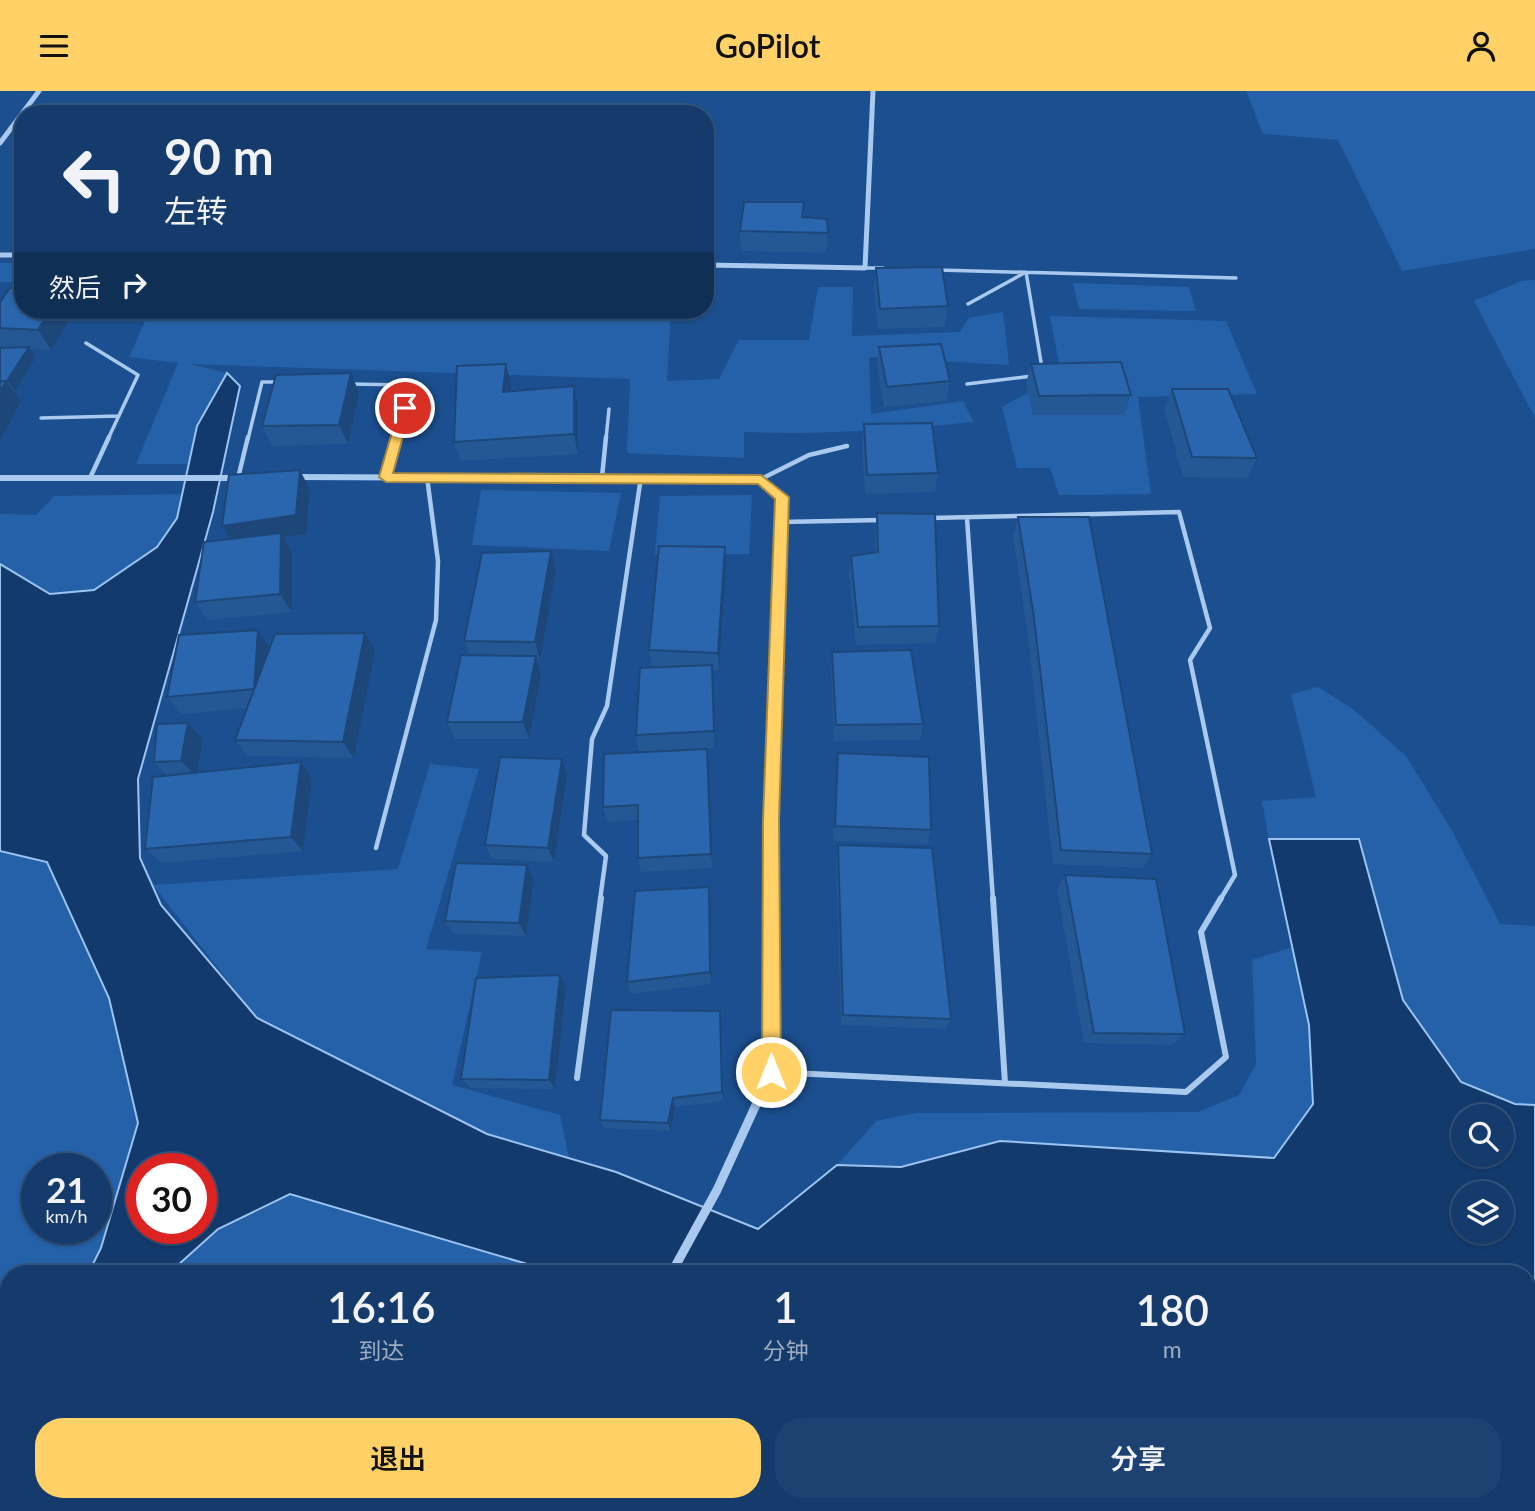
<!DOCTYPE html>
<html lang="zh">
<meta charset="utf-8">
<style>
:root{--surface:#143b6b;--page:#1d4271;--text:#f1f3f6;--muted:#9dadc1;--line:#33557e;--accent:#ffd166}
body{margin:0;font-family:Lato,"Noto Sans SC",sans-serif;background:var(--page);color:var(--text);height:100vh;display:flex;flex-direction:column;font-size:26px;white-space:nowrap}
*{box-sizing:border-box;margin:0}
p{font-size:23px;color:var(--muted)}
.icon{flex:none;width:38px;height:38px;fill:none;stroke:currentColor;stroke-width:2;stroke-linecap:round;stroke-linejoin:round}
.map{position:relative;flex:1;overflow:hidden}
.drawer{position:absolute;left:0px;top:1174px;width:1536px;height:247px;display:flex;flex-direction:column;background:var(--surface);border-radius:28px 28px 0 0;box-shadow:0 2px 5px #0004,0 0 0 2px var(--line)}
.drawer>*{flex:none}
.banner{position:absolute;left:14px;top:14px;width:700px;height:214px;border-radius:28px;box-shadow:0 2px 5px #0004,0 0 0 2px var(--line);background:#143b6b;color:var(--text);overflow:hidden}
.controls{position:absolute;left:1451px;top:1013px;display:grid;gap:14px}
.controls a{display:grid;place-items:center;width:63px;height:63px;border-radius:50%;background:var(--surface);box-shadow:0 2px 5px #0004,0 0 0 2px var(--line);font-size:35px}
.speed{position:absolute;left:21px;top:1062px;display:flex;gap:14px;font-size:35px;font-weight:700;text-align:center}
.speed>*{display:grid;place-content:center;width:91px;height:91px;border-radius:50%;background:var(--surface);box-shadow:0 2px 5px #0004,0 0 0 2px var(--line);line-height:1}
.speed small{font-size:18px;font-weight:400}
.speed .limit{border:10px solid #d22;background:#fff;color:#111}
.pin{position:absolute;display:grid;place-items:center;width:60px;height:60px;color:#fff;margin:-30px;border:4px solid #fff;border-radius:50%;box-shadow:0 2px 7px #0007}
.me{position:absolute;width:77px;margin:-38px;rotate:0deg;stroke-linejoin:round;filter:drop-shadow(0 0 5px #0008)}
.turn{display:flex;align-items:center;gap:24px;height:147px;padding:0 35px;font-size:32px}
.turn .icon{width:91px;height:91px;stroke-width:2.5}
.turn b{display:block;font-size:49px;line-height:60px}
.then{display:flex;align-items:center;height:66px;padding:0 35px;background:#0003;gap:14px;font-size:26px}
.eta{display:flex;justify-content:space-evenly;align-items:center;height:119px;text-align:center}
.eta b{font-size:42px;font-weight:600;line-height:49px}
.button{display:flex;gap:14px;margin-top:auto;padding:14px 35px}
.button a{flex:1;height:80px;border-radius:28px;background:var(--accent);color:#111;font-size:28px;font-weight:600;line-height:80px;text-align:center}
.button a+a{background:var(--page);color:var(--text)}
header{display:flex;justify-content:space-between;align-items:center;height:91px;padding:0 35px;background:var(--accent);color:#111;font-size:32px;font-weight:600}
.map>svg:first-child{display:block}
.green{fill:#2461a8;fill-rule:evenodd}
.water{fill:#123a6d;stroke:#9cc4f0;stroke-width:2;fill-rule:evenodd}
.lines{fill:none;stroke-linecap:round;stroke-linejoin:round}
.lane-far2{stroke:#a9c9ee;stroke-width:3.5}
.lane-far1{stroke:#a9c9ee;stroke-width:4.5}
.lane{stroke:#a9c9ee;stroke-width:6}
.street-far2{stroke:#a9c9ee;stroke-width:5}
.street-far1{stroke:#a9c9ee;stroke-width:6}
.street{stroke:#a9c9ee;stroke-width:9}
.wall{fill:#245895}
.shaded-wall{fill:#1d4779}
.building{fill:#2a66ad;stroke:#1d4779;stroke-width:2}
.route{fill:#ffd166;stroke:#a68842;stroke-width:2}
</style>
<header><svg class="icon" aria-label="menu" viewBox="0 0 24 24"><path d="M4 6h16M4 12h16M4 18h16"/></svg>GoPilot<svg class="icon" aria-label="person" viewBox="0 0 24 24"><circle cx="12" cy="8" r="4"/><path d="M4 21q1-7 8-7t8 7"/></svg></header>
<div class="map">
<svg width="1535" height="1420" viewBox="0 0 1535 1420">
<rect width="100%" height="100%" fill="#1b4f8f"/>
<path class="green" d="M1246,0h289v158l-133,22 -64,-131 -75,-6z
M0,172h23v20l-23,-1z
M1535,189v138l-61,-117 47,-20z
M1073,192l116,4 7,24 -117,-2z
M818,196h35l-1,49 108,-4 8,-14 35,-6 6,53 -140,-8 2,57 92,-13 11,21c-76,8 -153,13 -230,10v26l-117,-5 3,-74 -441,-15 38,9 -30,53 -8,38h-53l42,-101 -49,-6 21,-47h521l-4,71 52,-2 20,-39h70z
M1050,225l176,5 31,73 -119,3 13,97 -92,1 -9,-27h-33l-15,-61 59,-32z
M481,399l140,3 -12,58 -137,-6z
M183,403l-6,24 -20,29 -62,43 -45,4 -50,-30v-50l36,1 18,-19z
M752,404l-3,59h-94l5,-58z
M1318,596l35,22 53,47 47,76 47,92 35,2v179l-20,-1 -54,-22 -58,-82 -44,-160h-90l-7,-39 54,-4 -25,-103z
M430,673l49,5 -53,180 56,3 -30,133 108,30 9,43 -82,-24 -230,-116 -104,-133 245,-16z
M0,760l47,11 62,136 29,125 -37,125 -13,26h-79v169l-9,18zM37,1078h59v60h-59z
M1292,856l17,78 4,80 -39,53 -274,-17 -99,26 -64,-2 39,-44 40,-8 282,-1 41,-17 17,-31 -4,-104z
M290,1103l271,80h-393l50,-45z
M1535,1307v113h-754l-10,-8h757v-103z
M24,1412h145l-2,8h-147z"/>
<path class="water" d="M227,282l13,13 -27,126 -75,267 2,79 21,47 96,113 230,116 129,38 142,57 79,-64 64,2 99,-26 274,17 39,-54 -4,-79 -40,-186h90l44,161 58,82 54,22 20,1v293l-7,2v-126h-238l-6,-3 -27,3h-696l-271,-80 -72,35 -50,45h-80l13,-26 37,-125 -29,-125 -62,-136 -47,-11v-287l50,30 44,-4 63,-43 20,-29 20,-92zM1463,1026h39v38h-39zM142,1078h59v60h-59zM1463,1102h39v39h-39z
M9,1352v60h15l-4,8h-20v-50z"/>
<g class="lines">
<path class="lane-far2" d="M865,177h18
M938,179l298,8
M968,213l58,-32 16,96
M86,252l52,32 -30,64
M348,293l63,1 -15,54
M967,293l66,-8
M41,327l78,-2
M248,348l14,-57h17
M606,348l3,-30"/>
<path class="lane-far1" d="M386,386l11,-40
M602,386l4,-40
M90,387l19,-41
M238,387l10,-41
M761,388l48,-24 38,-9
M930,427l249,-6 31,116 -20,32 45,215 -15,25
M967,427l26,382
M781,431l101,-2
M376,757l60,-228 2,-59 -11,-84
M600,809l6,-44 -22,-21 8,-96 15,-33 34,-229"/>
<path class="lane" d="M993,807l12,185
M771,981l415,20 40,-35 -25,-125 20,-34
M577,987l24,-180
M620,1412l5,8"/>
<path class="street-far2" d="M0,52l39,-52
M0,164h23
M705,174l160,3 8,-177"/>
<path class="street-far1" d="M295,386l466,2 21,18 -11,323v80
M0,387h237"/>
<path class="street" d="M671,1183l46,-84 54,-118v-174
M603,1412v8"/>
</g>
<path class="wall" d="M804,111v15l24,16 -2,20 -85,-2 -1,-20z
M876,177l72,38 -3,21 -67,2 -4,-41z
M0,211l76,8 -25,40 -21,-1 6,8 -22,34 7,10 -21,40z
M879,256l71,34 -4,20 -62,6 -7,-40z
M1031,273l100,31 -7,20h-91l-7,-31z
M351,282l8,20 -11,51 -76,2 -10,-20z
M511,293l-1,7 68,14v49l-117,7 -7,-19z
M1172,298l85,69 -10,20 -64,-1 -19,-68z
M864,333l74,49 -3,19 -70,2 -3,-50z
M310,399l-4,44 -23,3 9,15v60l-84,8 -13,-18 35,-63 -8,-13z
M877,422l62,113 -4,17 -79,2 -7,-71 2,-18 24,-4v-20z
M1018,426l134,337 -10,14 -89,-4 -25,-228 -15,-100z
M726,474l-7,105h-6l2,78 -76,4 -3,-17 16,-68 -3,-17z
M556,479l-16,90h-3l4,14 -12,65h-74l-8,-17 23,-67 -6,-14z
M365,542l10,18 -21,107 -106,-2 -13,-16 12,-32 -65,6 -15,-17 103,-49z
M832,561l91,72 -3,16 -86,1 -3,-72z
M203,648l-7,34 116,5 -9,73 -141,12 -17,-14 23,-73 -14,-14z
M838,662l93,77 -4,14 -94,-3z
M562,668l5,16 -13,87 -62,-3 -7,-14z
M709,674l4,103 -72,4 -3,-14v-38l-31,2 -4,-15z
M838,754l113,174 -6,10 -104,-4 -5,-165z
M527,774l7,14 -8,57 -72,-2 -9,-13z
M1065,784l120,159 -13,11 -88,-2 -27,-154z
M709,796l1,14 1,83 -80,10 -4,-12z
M566,895l-11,103 -84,-1 -10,-9z
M720,920l1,11 2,79 -48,6 -4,24 -66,-3 -5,-8z"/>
<path class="shaded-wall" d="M50,219h26l-25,40 -13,-20z
M29,256l7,10 -21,34 -8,-10z
M506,273l5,20 -2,27 -6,-19z
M351,282l8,20 -11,51 -9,-19z
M6,290l15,20 -21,40v-49z
M574,295l4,19v49l-4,-20z
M300,379l10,20 -4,44 -23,3 9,15v60l-12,-18 -46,-49 -12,-19z
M725,456l1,18 -7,105 -1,-17z
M551,460l5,19 -16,90 -5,-18z
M258,539l12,18 -16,41z
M365,542l10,18 -21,107 -11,-16z
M536,565l5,18 -12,65 -6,-17z
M712,574l2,17 1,66 -1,-17z
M188,632l15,16 -7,38 -15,-16z
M707,658l2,16 4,103 -2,-14z
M562,668l5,16 -13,87 -6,-14z
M301,671l11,16 -9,73 -12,-14z
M527,774l7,14 -8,57 -7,-13z
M709,796l1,14 1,83 -1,-12z
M560,884l6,11 -11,103 -6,-9z
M720,920l1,11 2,79 -1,-9z
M673,1007l2,9 -4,24 -3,-8z
M265,1412h17l-1,8h-17z
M408,1412h12l-1,8h-12z"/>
<path class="building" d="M744,111h60l-2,15 25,2 1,14 -88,-2z
M942,176l6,39 -68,3 -4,-41z
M10,197h13v22h27l-12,20 -38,-2v-26z
M941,253l9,37 -63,6 -8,-40z
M29,256l-22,34h-7v-33z
M1121,271l10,33 -92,1 -8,-32z
M506,273l-3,28 71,-6v48l-120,8 3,-76z
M351,282l-12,52 -77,1 14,-51z
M0,290h6l-6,11z
M1172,298h56l29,69 -65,-1z
M932,332l6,50 -71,2 -3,-51z
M300,379l-4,45 -74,11 7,-51z
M877,422l58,1 4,112 -81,1 -7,-71 27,-4z
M1018,426h71l63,337 -91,-4 -27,-232z
M281,442l-1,61 -85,8 9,-60z
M659,455l66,1 -7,106 -69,-3z
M551,460l-16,91 -71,-1 18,-88z
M258,539l-4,59 -87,8 12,-62z
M365,542l-22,109 -108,-2 40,-106z
M911,559l12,74 -87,1 -4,-73z
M461,564l75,1 -13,66h-76z
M712,574l2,66 -78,4 4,-67z
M188,632l-7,38 -27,1 3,-38z
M707,658l4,105 -73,4v-53l-35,2 1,-53z
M838,662l91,4 2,73 -96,-4z
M500,666l62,2 -14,89 -63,-3z
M301,671l-10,75 -146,12 8,-72z
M838,754l94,3 19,171 -108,-4z
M456,772l71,2 -8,58 -74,-2z
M1065,784l91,4 29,155 -91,-1z
M709,796l1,85 -83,10 8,-91z
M560,884l-11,105 -88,-1 15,-101z
M611,919l109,1 2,81 -49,6 -5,25 -68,-3z
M160,1412h105l-1,8h-106z
M285,1412h123l-1,8h-124z"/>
<path class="route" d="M405,313l6,4 -18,65 368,2 28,22 -10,323 2,252 -3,7 -7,3 -6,-3 -3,-7 1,-252 12,-321 -17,-15 -372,-2 -7,-5 20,-69z"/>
</svg>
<div class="controls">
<a><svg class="icon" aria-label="search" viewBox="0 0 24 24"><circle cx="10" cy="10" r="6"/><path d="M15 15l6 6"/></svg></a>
<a><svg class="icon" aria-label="layers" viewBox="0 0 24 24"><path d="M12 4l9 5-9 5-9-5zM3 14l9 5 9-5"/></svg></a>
</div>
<div class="speed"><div>21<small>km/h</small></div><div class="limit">30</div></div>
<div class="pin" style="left:405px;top:317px;background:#d93025"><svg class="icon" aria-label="arrive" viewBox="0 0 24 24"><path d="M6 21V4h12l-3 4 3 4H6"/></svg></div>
<svg class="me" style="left:771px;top:981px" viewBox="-20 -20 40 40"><circle r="17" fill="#ffd166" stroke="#fff" stroke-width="3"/><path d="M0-11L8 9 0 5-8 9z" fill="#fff"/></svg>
<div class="banner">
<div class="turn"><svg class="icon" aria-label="left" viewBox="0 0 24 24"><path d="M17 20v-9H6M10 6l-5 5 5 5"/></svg><div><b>90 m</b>左转</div></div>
<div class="then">然后<svg class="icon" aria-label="right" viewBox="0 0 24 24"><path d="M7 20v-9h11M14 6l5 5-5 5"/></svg></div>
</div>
<section class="drawer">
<div class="eta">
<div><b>16:16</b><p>到达</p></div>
<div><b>1</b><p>分钟</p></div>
<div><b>180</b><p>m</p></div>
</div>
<div class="button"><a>退出</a><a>分享</a></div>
</section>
</div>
